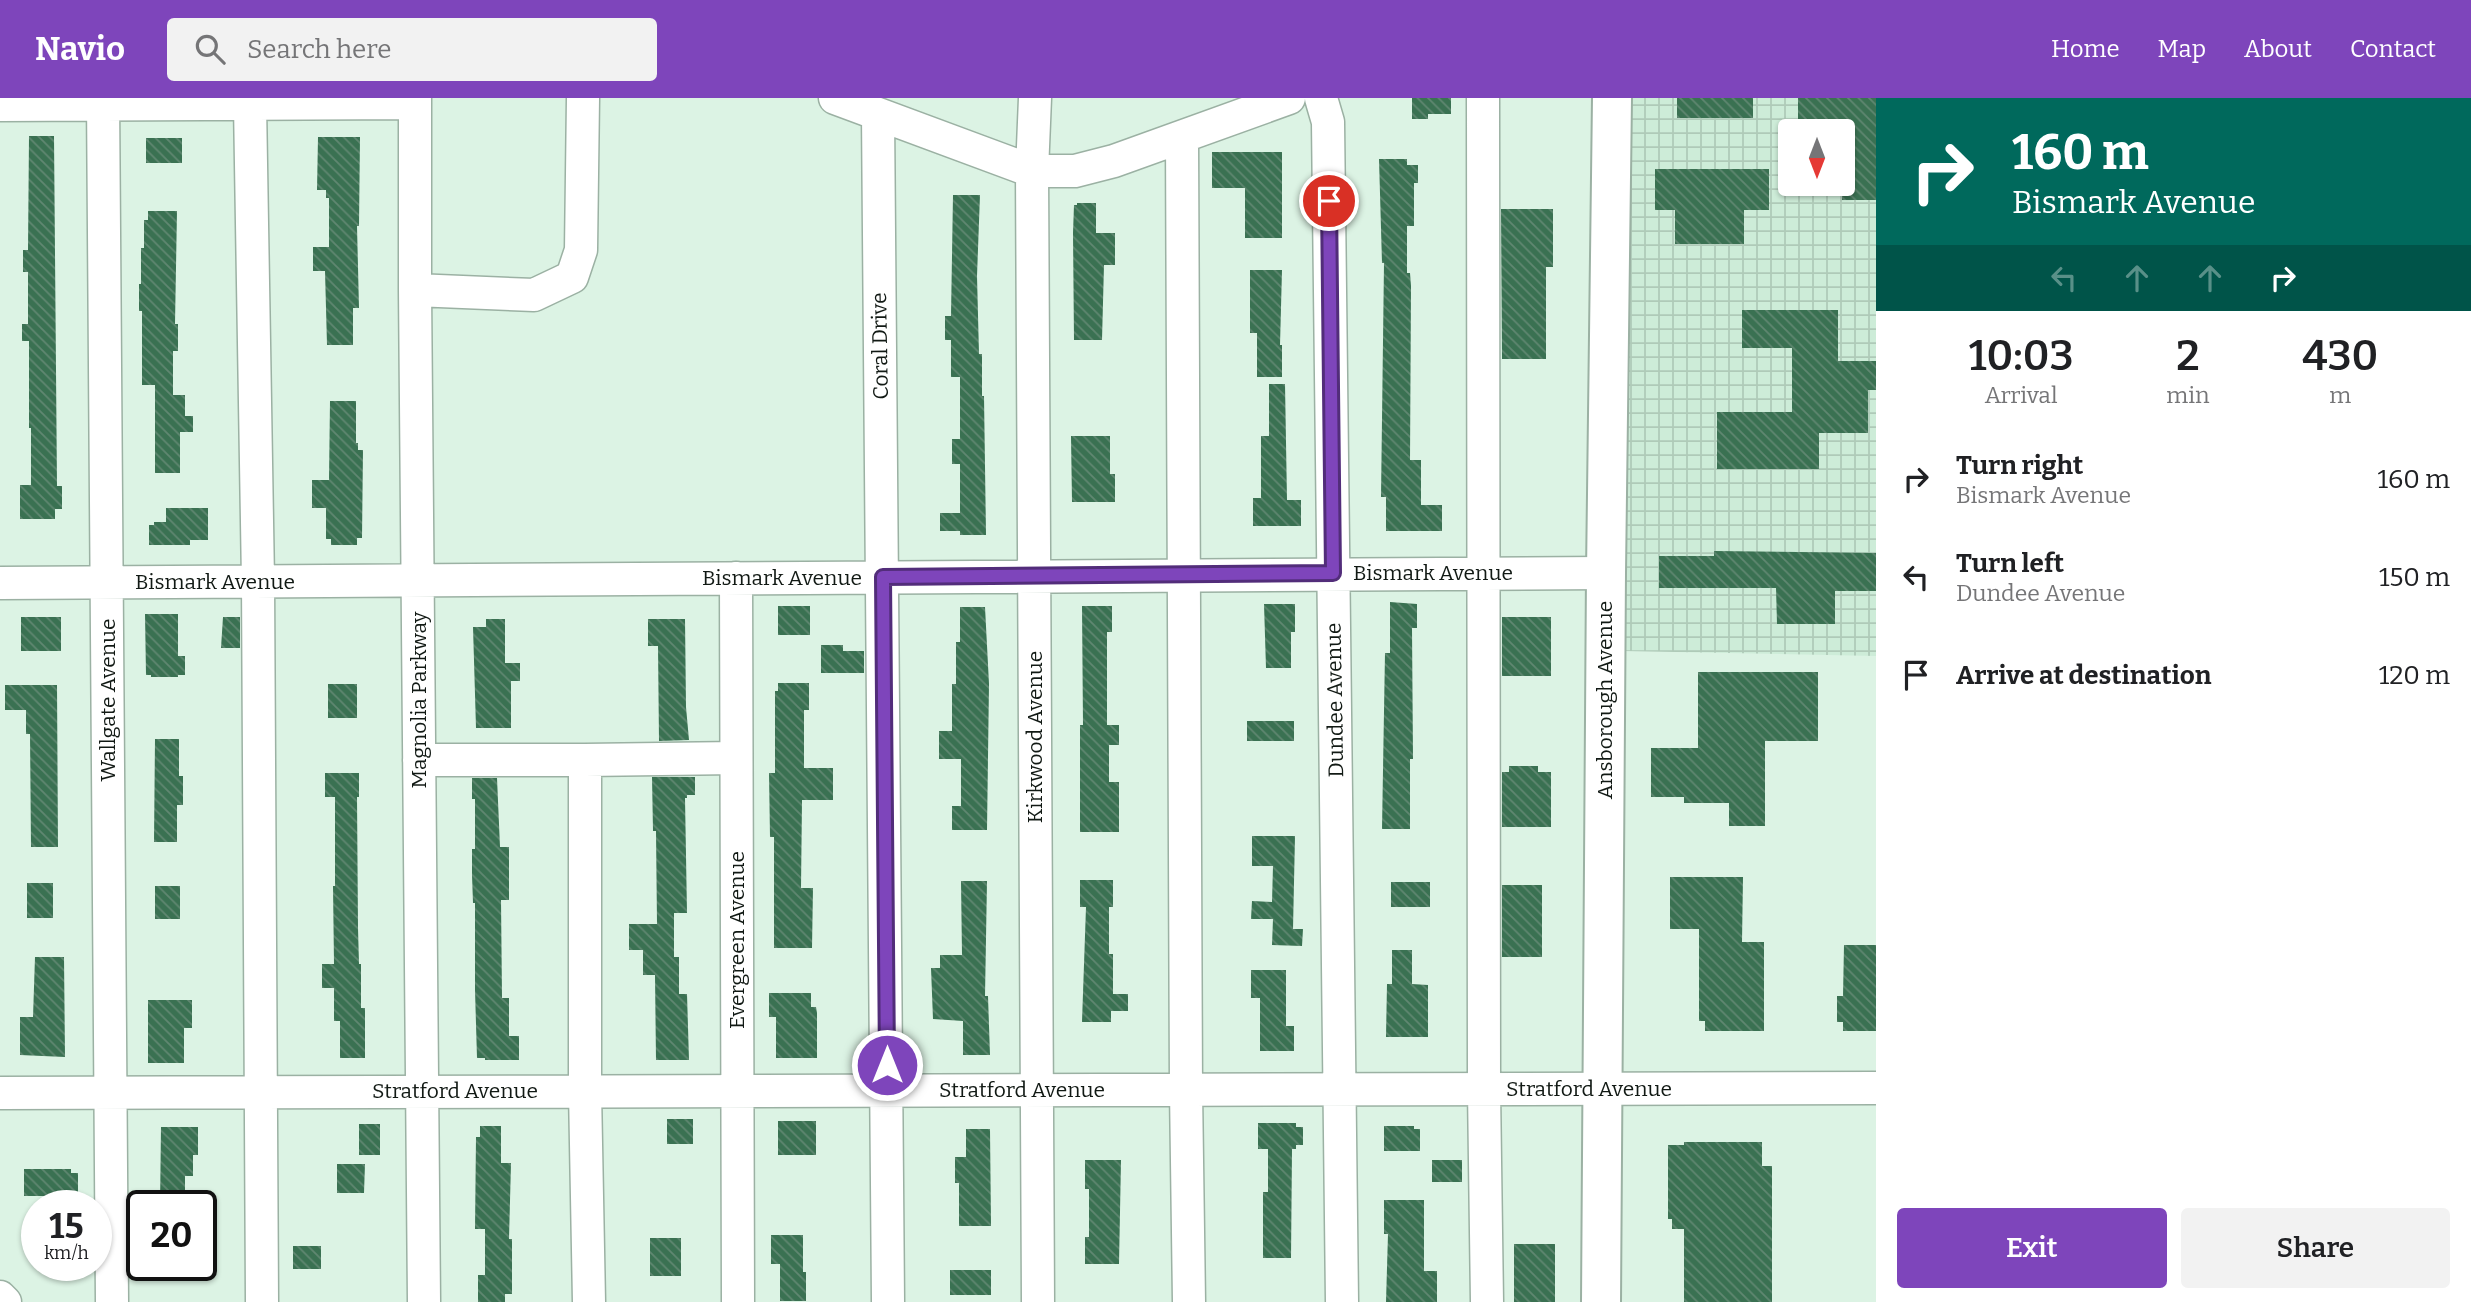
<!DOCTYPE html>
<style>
:root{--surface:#fff;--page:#f2f2f2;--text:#202124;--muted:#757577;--accent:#7e45bb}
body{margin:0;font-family:Bitter,serif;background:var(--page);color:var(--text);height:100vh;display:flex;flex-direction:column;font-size:26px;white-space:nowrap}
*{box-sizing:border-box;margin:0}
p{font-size:23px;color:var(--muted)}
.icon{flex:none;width:38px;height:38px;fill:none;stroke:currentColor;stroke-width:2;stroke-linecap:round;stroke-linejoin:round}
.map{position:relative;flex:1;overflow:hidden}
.drawer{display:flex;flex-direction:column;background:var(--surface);width:595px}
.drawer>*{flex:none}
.guide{background:#00695c;color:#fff;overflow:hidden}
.needle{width:46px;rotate:180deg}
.controls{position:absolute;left:1778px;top:21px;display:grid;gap:14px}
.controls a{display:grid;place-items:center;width:77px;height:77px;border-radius:7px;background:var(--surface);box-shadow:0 2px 5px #0004;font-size:35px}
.speed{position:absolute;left:21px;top:1092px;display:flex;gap:14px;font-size:35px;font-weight:700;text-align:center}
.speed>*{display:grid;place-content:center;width:91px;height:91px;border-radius:50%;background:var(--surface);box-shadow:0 2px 5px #0004;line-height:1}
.speed small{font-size:18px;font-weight:400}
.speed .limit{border:4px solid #111;border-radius:10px;background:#fff;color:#111}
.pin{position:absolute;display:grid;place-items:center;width:60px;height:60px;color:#fff;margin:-30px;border:4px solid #fff;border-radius:50%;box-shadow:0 2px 7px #0007}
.me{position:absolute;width:77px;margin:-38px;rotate:0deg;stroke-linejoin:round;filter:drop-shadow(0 0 5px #0008)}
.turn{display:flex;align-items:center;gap:24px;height:147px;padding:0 21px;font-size:32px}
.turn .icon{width:91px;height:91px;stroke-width:2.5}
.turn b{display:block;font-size:49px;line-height:60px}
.lanes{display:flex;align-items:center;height:66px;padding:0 21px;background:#0003;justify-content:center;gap:35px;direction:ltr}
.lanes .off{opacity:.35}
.eta{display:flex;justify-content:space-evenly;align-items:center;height:119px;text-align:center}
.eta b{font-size:42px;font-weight:600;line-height:49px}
.cta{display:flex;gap:14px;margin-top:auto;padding:14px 21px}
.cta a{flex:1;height:80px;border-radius:7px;background:var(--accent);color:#fff;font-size:28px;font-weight:600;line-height:80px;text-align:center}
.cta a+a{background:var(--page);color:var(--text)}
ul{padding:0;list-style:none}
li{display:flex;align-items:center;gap:21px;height:98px;padding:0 21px}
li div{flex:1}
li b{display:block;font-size:26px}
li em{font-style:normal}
header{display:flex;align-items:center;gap:42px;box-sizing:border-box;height:98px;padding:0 35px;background:var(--accent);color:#fff}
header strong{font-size:33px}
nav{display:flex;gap:38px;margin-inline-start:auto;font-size:24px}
.search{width:490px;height:63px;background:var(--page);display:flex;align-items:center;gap:18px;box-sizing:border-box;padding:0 24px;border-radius:7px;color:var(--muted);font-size:26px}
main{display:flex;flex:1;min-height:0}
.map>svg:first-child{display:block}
.industrial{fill:url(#industrial-grid);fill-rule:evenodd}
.building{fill:url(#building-back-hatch)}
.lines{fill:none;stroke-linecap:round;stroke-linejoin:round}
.minor-casing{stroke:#9bb1a3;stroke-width:35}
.major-casing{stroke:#9bb1a3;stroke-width:42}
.minor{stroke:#fff;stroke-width:32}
.major{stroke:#fff;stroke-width:38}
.route-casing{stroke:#522d7a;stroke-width:18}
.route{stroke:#7e45bb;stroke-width:12}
.labels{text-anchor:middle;stroke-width:5;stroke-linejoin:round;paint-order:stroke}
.street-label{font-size:21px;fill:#111914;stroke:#fff}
</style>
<header>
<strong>Navio</strong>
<div class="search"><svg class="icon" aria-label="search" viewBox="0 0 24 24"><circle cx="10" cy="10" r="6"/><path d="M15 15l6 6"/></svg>Search here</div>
<nav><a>Home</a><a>Map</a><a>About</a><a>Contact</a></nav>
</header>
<main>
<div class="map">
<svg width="1876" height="1204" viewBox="0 0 1876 1204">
<defs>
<pattern id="industrial-grid" width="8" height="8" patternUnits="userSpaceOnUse" patternTransform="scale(1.75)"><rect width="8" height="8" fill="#cdecd8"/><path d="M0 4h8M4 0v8" fill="none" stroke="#afcab8"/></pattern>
<pattern id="building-back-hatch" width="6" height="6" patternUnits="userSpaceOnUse" patternTransform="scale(1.75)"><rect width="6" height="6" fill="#3a7152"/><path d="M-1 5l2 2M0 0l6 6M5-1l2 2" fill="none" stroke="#608771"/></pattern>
</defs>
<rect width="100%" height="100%" fill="#dcf3e4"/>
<path class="industrial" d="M1625,0h251v558l-253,-5zM1790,33h53v53h-53z"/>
<path class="building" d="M1412,0h39v16h-23v5h-16z
M1677,0h76v20h-76z
M1798,0h78v102h-34l1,-69h-45z
M29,38h25l3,350h5v23h-7v10h-35v-34h11v-57h-2v-87h-7v-17h6v-52h-5v-22h5z
M318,39h42l-1,89h-2l2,82h-6v37h-26l-2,-74h-12v-24h16v-49h-3v-8h-9z
M146,40h36v25h-36z
M1212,54h70v86h-37v-50h-33z
M1379,61h28v6h11v18h-4v43h-7v47h3l1,13 -1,174h11v45h21v26h-56v-34h-5l3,-234h-2z
M1655,71h114v41h-25v34h-69v-34h-20z
M953,97h27l-3,81 2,78h3v42h2l2,139h-26v-4h-20v-18h20v-49h-8v-25h8v-62h-9v-37h-6v-24h6z
M1077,105h19v30h19v32h-11l-2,75h-28l-1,-107 1,-28h3z
M1501,111h52v58h-7v92h-44z
M148,113h29l-2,113h3v27h-5v44h12v21h8v16h-13v41h-25v-88h-13v-74h-3v-27h2v-36h3v-28h4z
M1250,172h32l-2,75h2v32h-25v-44h-7z
M1742,212h96v51h38v29h-8v43h-49v36h-102v-57h75v-64h-50z
M1269,286h16l2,116h14v26h-48v-28h8v-62h8z
M330,303h26v42h2v7h5l-1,88h-5v7h-26v-6h-5v-31h-14v-28h17z
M1071,338h39v38h5v28h-43z
M166,410h42v32h-18v5h-41v-20h5v-3h12z
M1714,453l162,2v38h-41v33h-58l-1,-36h-117v-32h55z
M1390,504l27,2v24h-5l1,131h-3v70h-28l3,-176h5z
M1264,506h31v28h-4v36h-25z
M778,508h32v29h-32z
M1082,508h30v26h-5v93h12v20h-10v37h10v50h-39v-107h3z
M960,509h25l4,77 -2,146h-35v-24h9v-47h-22v-28h13v-47h4v-42h4z
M145,516h33v42h7v19h-7v2h-27v-2h-5z
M21,519h40v34h-40z
M223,519h17v31h-19z
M1502,519h49v59h-49z
M486,521h19v44h15v18h-9v47h-35l-3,-101h13z
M648,521h37l1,88 3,33 -30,1 -1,-95h-10z
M821,547h22v6h21v22h-43z
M1698,574h120v69h-53v85h-36v-23h-45v-6h-33v-49h47z
M778,585h31v27h-5v58h29v32h-31l-1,88h12l-1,60h-38v-111h-4l-1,-64h6v-82h3z
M328,586h29v34h-29z
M5,587h52l1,162h-27l-1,-113h-4v-24h-21z
M1247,623h47v20h-47z
M155,641h24v37h4v29h-6v37h-23z
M1509,668h29v6h13v55h-49v-55h7z
M325,675h34v24h-2l1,131 1,36h2v44h4v50h-25v-37h-6v-33h-12v-24h12l-1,-78h2v-89h-10z
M652,679h43v18h-8v3h-2l2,115h-13v44h5v37h8l2,66h-33l-1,-85h-12v-25h-14v-26h28l-1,-93h-3z
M472,680h25l3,69h9v53h-8l1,98h7v38h10v24h-34v-2h-8l-2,-68v-87h-2l-1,-28v-26h3v-50h-3z
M1252,738h43l-2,93h10l-1,17 -30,-1 1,-26h-22l1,-18 20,1 1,-36h-21z
M1670,779h73l-1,65h22v89h-59v-10h-6v-92h-29z
M1080,782h33v27h-4v47h4v40h15v17h-17v11h-29l4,-115h-6z
M961,783h26l-2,115h3l2,59h-27v-34l-30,-2 -2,-51h9v-13h22z
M1391,784h39v25h-39z
M27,785h26v35h-26z
M1502,787h40v72h-40z
M155,788h25v33h-25z
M1844,847h32v86h-33v-9h-6v-26h6z
M1392,852h20v34l16,1v52h-42l1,-53h5z
M35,859h29l1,100 -45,-2v-38h13z
M1251,872h35v56h8v25h-34v-53h-9z
M769,895h42v14h5l1,6v45h-41v-41h-7z
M148,902h44v28h-8v35h-36z
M667,1021h26v25h-26z
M778,1023h38v34h-38z
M1258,1025h38v4h7v18h-7v4h-4l-1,109h-28v-66h5v-43h-10z
M359,1026h21v31h-21z
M480,1028h21v37h10l-2,76h3v55h-7v8h-27v-27h7v-46h-10l1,-92h4z
M1384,1028h30v3h6v22h-36z
M161,1029h37v28h-5v21h-8v30h-25z
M966,1031h24l1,97h-32v-43h-4v-26h11z
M1684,1044h78v24h10v136h-88v-73h-12v-10h-4v-74h16z
M1085,1062h36l-2,104h-34v-27h4v-48h-4z
M1432,1062h30v22h-30z
M337,1066h28l-1,29h-27z
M24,1071h47v4h7v23h-54z
M1384,1102h40v71h13v31h-51l2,-68h-4z
M771,1137h32v37h3v29h-26v-37h-9z
M650,1140h31v38h-31z
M1514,1146h41v58h-41z
M293,1148h28v23h-28z
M950,1172h41v25h-41z"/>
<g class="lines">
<g class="minor-casing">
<path id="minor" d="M103,0l9,1204
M415,0v192l9,1012
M835,0l197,73h43l39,-10 175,-63
M1035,0l-3,73 6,1131
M1321,0l7,24 14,1180
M1483,0l1,992 3,212
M250,6l8,477 4,721
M0,7l415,-2
M878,16l10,1188
M1182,39l4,953 3,212
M415,192l119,5 38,-18 9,-27 2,-152
M736,480l2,724
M0,485l1606,-10
M419,662h166v331l4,211
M585,662l151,-2
M0,995l1876,-5
M0,1199l5,5"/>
</g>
<g class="major-casing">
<path id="major" d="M1601,1204l5,-729 6,-475"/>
</g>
<use href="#minor" class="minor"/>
<use href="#major" class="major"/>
</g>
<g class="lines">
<g class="route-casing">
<path id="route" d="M887,967l-4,-488 450,-4 -4,-372"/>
</g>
<use href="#route" class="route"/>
</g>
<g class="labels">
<g class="street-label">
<text transform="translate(880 248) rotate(-91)" y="7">Coral Drive</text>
<text x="1433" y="482">Bismark Avenue</text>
<text x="782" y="487">Bismark Avenue</text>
<text x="215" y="491">Bismark Avenue</text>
<text transform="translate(108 602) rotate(-90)" y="7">Wallgate Avenue</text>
<text transform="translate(419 602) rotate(-90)" y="7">Magnolia Parkway</text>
<text transform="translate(1335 602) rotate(-91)" y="7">Dundee Avenue</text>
<text transform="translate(1605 602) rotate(-90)" y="7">Ansborough Avenue</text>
<text transform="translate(1035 639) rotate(-90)" y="7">Kirkwood Avenue</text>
<text transform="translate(737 842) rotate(-90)" y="7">Evergreen Avenue</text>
<text x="1589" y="998">Stratford Avenue</text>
<text x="1022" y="999">Stratford Avenue</text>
<text x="455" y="1000">Stratford Avenue</text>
</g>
</g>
</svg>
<div class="controls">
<a><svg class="needle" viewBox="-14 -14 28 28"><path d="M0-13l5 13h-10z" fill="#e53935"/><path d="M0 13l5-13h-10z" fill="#757577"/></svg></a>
</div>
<div class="speed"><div>15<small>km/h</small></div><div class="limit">20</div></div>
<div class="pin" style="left:1329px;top:103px;background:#d93025"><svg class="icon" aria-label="arrive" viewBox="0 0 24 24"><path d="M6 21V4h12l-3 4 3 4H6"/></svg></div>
<svg class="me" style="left:887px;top:967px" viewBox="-20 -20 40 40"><circle r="17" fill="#7e45bb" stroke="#fff" stroke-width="3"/><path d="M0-11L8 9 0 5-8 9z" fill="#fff"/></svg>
</div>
<section class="drawer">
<div class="guide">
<div class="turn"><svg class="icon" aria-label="right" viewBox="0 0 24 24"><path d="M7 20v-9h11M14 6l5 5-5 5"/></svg><div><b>160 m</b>Bismark Avenue</div></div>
<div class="lanes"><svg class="icon off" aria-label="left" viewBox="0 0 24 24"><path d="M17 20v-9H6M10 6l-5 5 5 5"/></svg><svg class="icon off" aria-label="ahead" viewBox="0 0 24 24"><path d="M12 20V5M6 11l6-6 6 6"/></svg><svg class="icon off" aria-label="ahead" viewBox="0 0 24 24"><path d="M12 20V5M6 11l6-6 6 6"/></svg><svg class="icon" aria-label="right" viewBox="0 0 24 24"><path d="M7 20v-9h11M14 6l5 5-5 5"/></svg></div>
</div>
<div class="eta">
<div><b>10:03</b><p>Arrival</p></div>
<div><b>2</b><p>min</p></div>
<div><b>430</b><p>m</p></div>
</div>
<ul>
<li><svg class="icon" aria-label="right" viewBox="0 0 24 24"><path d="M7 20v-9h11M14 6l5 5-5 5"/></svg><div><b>Turn right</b><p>Bismark Avenue</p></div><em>160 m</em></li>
<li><svg class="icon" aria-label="left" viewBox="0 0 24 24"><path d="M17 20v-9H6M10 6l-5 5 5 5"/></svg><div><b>Turn left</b><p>Dundee Avenue</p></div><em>150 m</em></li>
<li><svg class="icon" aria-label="arrive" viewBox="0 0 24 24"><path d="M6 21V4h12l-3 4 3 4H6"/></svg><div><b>Arrive at destination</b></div><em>120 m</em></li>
</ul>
<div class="cta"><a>Exit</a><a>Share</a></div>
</section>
</main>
